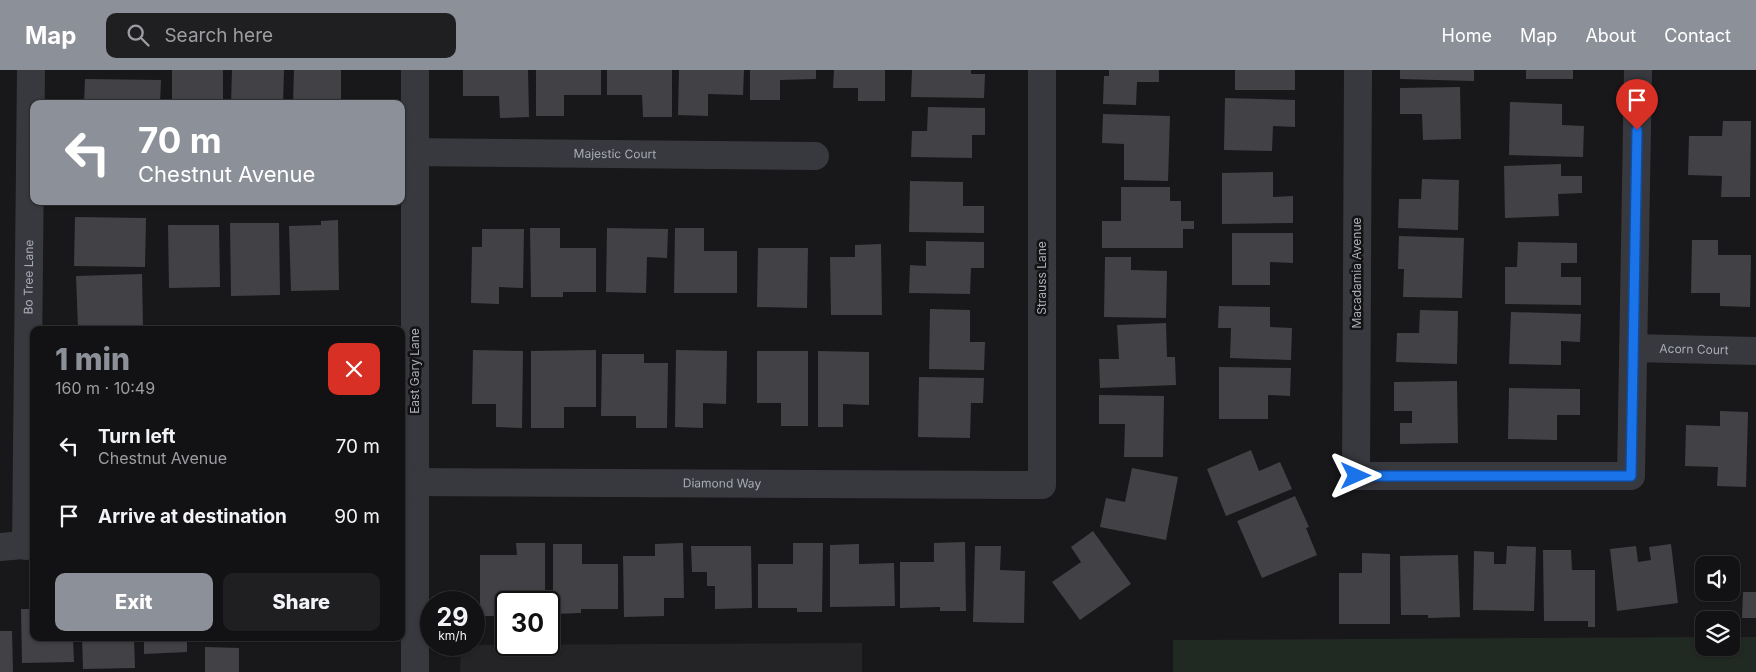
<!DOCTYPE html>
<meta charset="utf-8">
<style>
:root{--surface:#121113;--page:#1f1f21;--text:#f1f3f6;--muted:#9c9da0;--line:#313133;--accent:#8c9099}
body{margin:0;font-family:Inter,sans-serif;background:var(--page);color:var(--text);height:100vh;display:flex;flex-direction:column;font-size:19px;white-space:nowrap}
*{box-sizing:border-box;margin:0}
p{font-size:16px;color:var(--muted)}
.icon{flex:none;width:28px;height:28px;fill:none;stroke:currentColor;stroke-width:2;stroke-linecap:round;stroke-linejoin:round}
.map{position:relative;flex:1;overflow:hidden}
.drawer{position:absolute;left:30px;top:256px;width:375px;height:315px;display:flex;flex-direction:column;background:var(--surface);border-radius:10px;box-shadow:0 1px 4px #0004,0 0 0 1px var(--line)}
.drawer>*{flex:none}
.guide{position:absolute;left:30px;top:30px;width:375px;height:105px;border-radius:10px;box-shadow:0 1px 4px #0004,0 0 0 1px var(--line);background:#8c9099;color:#fff;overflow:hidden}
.buttons{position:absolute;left:1695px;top:486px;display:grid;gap:10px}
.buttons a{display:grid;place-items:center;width:45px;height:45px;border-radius:10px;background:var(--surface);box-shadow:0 1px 4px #0004,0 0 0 1px var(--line);font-size:25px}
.speed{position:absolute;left:420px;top:521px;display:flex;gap:10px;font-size:25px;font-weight:700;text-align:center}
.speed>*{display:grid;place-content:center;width:65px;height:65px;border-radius:50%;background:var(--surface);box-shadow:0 1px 4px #0004,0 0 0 1px var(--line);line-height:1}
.speed small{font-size:12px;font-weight:400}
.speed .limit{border:2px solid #111;border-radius:8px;background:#fff;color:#111}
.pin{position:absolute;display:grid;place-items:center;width:42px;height:42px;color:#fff;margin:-51px -21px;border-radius:50% 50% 50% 0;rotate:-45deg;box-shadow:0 0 5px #0007}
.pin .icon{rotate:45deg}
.me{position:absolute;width:55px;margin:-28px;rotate:90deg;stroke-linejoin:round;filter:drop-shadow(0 0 4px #0008)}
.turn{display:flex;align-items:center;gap:18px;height:105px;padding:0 25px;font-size:22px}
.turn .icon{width:65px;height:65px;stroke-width:2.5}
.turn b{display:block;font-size:35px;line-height:42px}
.round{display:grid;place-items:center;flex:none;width:52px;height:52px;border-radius:10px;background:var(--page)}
.headline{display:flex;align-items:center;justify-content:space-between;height:85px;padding:0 25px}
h1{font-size:30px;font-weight:800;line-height:38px;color:var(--accent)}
.action{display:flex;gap:10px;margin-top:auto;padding:10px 25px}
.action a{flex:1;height:58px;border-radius:10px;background:var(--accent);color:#fff;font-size:20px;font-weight:800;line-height:58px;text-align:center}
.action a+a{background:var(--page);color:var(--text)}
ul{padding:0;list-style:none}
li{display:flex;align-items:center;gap:15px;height:70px;padding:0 25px}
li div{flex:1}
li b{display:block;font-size:19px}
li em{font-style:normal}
header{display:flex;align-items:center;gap:30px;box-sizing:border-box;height:70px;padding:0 25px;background:var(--accent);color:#fff}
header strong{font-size:24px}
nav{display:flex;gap:28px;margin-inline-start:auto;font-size:18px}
.search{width:350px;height:45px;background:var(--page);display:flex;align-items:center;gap:12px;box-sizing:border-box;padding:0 18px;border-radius:10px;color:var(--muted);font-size:19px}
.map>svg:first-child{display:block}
.built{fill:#242326}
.green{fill:#212923}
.building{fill:#424246}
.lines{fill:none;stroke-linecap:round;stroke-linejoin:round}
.minor{stroke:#38393e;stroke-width:28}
.route-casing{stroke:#114b97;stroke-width:12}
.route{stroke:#1a73e8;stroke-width:9}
.labels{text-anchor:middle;stroke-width:5;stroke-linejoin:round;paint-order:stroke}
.street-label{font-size:12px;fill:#aaadb8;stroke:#131214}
</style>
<header>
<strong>Map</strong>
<div class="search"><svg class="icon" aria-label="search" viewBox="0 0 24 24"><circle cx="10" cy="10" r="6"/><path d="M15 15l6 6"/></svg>Search here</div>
<nav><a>Home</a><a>Map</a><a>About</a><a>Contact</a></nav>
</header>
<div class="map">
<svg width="1756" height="602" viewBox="0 0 1756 602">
<rect width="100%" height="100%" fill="#181719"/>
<path class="built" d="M862,573v29h-402l1,-27z"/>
<path class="green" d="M1704,567v11h27v-11h25v35h-583v-32z"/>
<path class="building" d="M172,0h51v34h-51z
M232,0h52l-1,34h-52z
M294,0h47v34h-48z
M463,0h65l1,47 -29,1 -1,-22h-36z
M536,0h65v25h-37v21h-28z
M607,0h65v47h-29l-1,-22h-35z
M679,0h65l-1,25 -35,-1v22l-30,-1z
M750,0h66v9l-36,1v20h-30z
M834,0h51v31h-27v-13h-25z
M912,0h59v4h14l-1,24 -73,-1z
M1109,0h50v12h-22l-1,23 -33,-1 1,-28h5z
M1235,0h60v20h-60z
M1400,0h74v11l-74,-2z
M1526,0h47v9h-47z
M85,9l76,1 -1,24h-76z
M1460,17l1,52 -38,1 -1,-26h-22v-26z
M1225,28l70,2v27l-22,-1 -1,25 -48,-1z
M1510,32l52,2v21l22,1 -1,31 -74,-2z
M928,37l57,1v27h-13v23l-61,-1 1,-26h15z
M1103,44l67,2 -2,65 -44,-1v-36l-22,-1z
M1723,51h28l-1,76h-29l1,-21 -34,-1 1,-39h33z
M1561,94v12h21v17l-24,1 1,22 -54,2 -1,-52z
M1273,102v25l20,-1v27l-71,1v-51z
M1422,109l37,1 -1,50 -60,-2 1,-29h22z
M910,111l53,1v24h21v27l-75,-1z
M1121,117h49v14h11v20h13v8h-11v19h-81v-27h19z
M75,147l71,1 -1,49 -71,-1z
M338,150l1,70 -48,1 -2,-65 32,-1v-4z
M230,153h49l1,72 -49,1z
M168,155h51l1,62 -51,1z
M530,158h30v20h36v44h-33v5h-32z
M607,158l61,1 -1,29 -20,-1 -1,36 -40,-1z
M675,158h29v23h33v42h-63z
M482,159h42l-1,59 -24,-1v17l-28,-1 1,-56h10z
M1232,163h61v30l-23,-1v23h-38z
M1399,166l65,2 -2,60 -59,-1 1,-28h-6z
M1692,170h26v15h33l-1,52 -30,-1v-13h-29z
M926,171l58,1v26h-13l-1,26 -61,-1 1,-28 16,1z
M1518,172l59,1v20h-16v14h20v28l-76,-1v-37h12z
M881,174l1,71h-51l-1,-58h25v-12z
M758,178h50l-1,60 -50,-1z
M1105,187h26v13l36,1 -1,47 -62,-1z
M142,204l1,53 -65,1 -2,-52z
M1219,236l51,1v20l22,1 -1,32 -61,-2 1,-30h-13z
M930,239l40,1v32h15l-1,28 -55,-1z
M1420,240l38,1 -1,53 -61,-2 1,-29h22z
M1511,242l70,2 -1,28 -19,-1v24l-52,-1z
M1166,253l1,34h8l1,28 -76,3 -1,-29h20l-2,-34z
M473,280l50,1 -1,77 -26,-1v-23h-24z
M596,280v57h-32v21h-33v-77z
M676,280l51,1 -1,53 -23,-1v25l-28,-1z
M757,281h51v75h-27v-23h-24z
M818,281l51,1v53l-26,-1v23h-25z
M602,284h42v9h24l-1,65h-31v-12h-35z
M1219,297l72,1 -1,28 -22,-1v24h-49z
M919,307l65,1 -1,25h-12l-1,35 -52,-1z
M1457,311l1,62 -58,1v-21h12v-12h-18v-29z
M1509,318l71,1v26h-23v25l-49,-1z
M1099,325l65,1 -1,61h-39l1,-33h-26z
M1720,341l28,1 -2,75 -29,-1 1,-19 -33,-1 1,-41 34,1z
M1251,380l8,21 21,-9 12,27 -66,27 -19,-47z
M1132,398l46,9 -12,63 -66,-13 6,-29 19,4z
M1295,426l14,31 -3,1 11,27 -55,23 -25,-57z
M1093,461l38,53 -51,36 -28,-38 29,-20 -10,-15z
M965,472l1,69h-26v-4l-40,1v-46h34v-19z
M516,473h29v59h-39v14h-26v-61h37z
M683,473l1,55h-20v18l-40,1 -1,-61h32v-12z
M793,473h30l-1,69h-25v-4h-39v-44h35z
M553,474h29v20h36v45h-37v4l-28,1z
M859,474v20l35,-1 1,43 -65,1v-62z
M1671,474l7,59 -61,8 -7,-62 26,-3 2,16 13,-2 -2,-13z
M691,476h60l1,62 -37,1v-23h-8v-14h-15z
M975,476h26l-1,24 25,1 -1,52 -51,-1z
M1507,476l29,1 -2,64 -61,-1 1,-59 20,1v12h12z
M1543,480h28l1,20h23v57h-7v-6h-44z
M1362,483l28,1v70h-51v-51h23z
M1458,485l2,62 -32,1v-3h-27l-1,-59z
M1743,522h13v26h-14z
M21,539h13v29h39l1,24 -52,1z
M0,561h12l1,41h-13z
M82,568h52l1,30 -52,1z
M144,568h43v14l-43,2z
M205,577l34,1v24h-34z"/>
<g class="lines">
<g class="minor">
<path d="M415,0v602"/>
<path d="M1358,0l-2,406h275l7,-406"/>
<path id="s1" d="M401,82l414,4"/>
<path id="s2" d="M1633,278l123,3"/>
<path id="s3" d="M401,412l641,3v-415"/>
<path id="s4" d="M26,476l5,-476"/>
<path d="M0,477l34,-3"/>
</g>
</g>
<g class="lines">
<g class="route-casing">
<path id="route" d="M1356,406h275l6,-346"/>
</g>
<use href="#route" class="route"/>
</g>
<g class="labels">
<g class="street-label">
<text dy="4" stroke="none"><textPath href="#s1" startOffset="214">Majestic Court</textPath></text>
<text transform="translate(1357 203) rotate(-90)" y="4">Macadamia Avenue</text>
<text dy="4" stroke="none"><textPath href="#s4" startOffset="269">Bo Tree Lane</textPath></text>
<text transform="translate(1042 208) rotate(-90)" y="4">Strauss Lane</text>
<text dy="4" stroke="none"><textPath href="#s2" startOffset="61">Acorn Court</textPath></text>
<text transform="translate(415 301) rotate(-90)" y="4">East Gary Lane</text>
<text dy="4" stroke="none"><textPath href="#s3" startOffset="321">Diamond Way</textPath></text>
</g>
</g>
</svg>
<div class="buttons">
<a><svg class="icon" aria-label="sound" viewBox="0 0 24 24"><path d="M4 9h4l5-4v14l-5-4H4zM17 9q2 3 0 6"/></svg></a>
<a><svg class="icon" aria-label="layers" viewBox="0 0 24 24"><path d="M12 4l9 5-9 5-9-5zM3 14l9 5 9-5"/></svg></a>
</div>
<div class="speed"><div>29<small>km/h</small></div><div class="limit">30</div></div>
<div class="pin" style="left:1637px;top:60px;background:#d93025"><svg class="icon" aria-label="arrive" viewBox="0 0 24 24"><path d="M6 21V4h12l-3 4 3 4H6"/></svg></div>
<svg class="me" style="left:1356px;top:406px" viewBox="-20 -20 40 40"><path d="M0-17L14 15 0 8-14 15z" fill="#1a73e8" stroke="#fff" stroke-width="4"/></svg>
<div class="guide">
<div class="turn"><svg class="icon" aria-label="left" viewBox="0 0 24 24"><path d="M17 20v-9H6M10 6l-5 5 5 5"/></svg><div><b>70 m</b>Chestnut Avenue</div></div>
</div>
<section class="drawer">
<div class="headline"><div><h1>1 min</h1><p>160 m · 10:49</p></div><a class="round" style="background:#d93025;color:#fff"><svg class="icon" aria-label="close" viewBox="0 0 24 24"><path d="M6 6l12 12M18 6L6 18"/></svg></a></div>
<ul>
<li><svg class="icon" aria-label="left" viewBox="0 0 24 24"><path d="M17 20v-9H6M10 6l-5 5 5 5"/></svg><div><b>Turn left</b><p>Chestnut Avenue</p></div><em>70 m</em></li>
<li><svg class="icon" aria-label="arrive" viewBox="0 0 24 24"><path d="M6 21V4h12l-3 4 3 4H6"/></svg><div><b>Arrive at destination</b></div><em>90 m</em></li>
</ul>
<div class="action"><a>Exit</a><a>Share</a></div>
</section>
</div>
